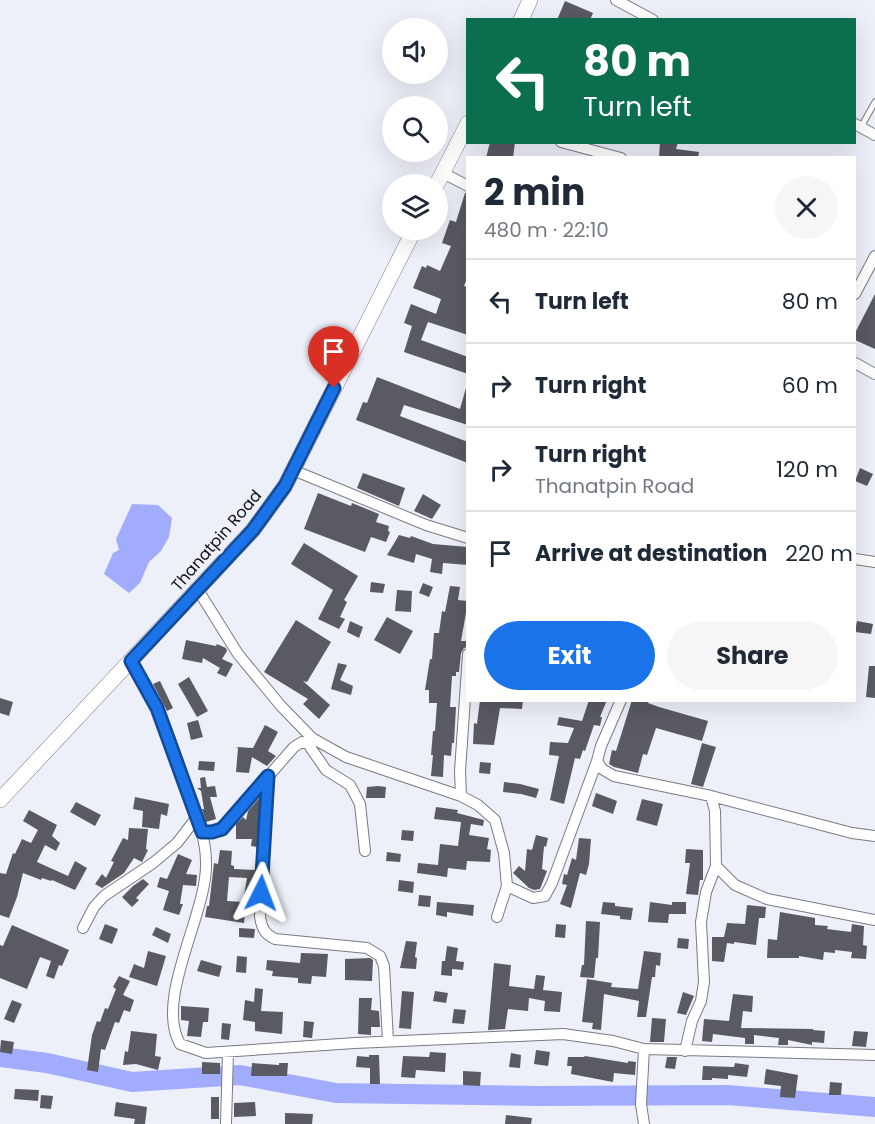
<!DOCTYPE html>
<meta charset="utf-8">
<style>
:root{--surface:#fff;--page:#f6f6f7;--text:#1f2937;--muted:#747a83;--line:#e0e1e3;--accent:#1a73e8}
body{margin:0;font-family:Poppins,sans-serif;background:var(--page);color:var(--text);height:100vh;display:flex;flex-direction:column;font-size:22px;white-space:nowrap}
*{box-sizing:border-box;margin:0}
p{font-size:20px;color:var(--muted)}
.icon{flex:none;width:33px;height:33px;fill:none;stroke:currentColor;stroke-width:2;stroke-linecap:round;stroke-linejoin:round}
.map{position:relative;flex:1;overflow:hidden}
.panel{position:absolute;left:466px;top:156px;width:390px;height:546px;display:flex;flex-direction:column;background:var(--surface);border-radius:0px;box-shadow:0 6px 24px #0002}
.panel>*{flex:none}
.top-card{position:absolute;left:466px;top:18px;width:390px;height:126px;border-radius:0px;box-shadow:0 6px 24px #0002;background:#0b6e4f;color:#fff;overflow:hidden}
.buttons{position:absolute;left:382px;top:18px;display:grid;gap:12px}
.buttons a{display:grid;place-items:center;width:66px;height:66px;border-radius:50%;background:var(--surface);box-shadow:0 6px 24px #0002;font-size:30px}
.pin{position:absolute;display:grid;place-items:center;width:51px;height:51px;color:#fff;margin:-62px -26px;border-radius:50% 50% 50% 0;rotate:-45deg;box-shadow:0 0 6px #0007}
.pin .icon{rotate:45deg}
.me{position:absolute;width:66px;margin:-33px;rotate:3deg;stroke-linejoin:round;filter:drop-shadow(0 0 4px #0008)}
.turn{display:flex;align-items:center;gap:21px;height:126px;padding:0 18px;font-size:27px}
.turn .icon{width:78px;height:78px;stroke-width:2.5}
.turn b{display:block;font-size:42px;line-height:51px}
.round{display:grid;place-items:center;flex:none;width:63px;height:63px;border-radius:32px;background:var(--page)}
.summary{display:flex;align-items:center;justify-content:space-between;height:102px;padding:0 18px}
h1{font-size:36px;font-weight:700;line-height:45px}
.button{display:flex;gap:12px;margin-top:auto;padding:12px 18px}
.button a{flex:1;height:69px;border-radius:36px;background:var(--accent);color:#fff;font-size:24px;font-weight:700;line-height:69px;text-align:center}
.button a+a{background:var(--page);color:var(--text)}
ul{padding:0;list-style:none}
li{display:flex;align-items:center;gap:18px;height:84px;padding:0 18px;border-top:2px solid var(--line)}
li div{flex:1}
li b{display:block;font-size:22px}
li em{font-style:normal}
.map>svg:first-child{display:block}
.water{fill:#a1acfc}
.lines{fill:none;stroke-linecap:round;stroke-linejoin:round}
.river{stroke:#a1acfc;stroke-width:20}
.building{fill:#595a62;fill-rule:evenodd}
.service-casing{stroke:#797a83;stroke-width:7}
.minor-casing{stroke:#797a83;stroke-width:12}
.secondary-casing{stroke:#797a83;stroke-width:16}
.service{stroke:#fff;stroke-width:5}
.minor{stroke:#fff;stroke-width:10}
.secondary{stroke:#fff;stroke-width:15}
.route-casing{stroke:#114b97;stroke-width:15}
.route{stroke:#1a73e8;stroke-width:10}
.labels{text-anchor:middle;stroke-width:6;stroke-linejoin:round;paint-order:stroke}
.street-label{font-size:16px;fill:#101013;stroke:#eef0f9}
</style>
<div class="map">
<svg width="875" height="1124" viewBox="0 0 875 1124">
<rect width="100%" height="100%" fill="#eef0f9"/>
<path class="water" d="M132,504l26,1 14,13 -3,19 -8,14 -12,11 -9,21 -11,10 -25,-19 9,-21 6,-3 -3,-11z"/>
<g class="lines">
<path class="river" d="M0,1057l47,6 85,19 108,-7 96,18 202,3 190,-1 147,12"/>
</g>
<path class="building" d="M565,1l28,12 -3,7h-33z
M490,142h25l-2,16h-27z
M660,142h18l-2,7 23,3 -1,6h-39z
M465,193h3v83l-4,10 4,1v48l-40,-13 -7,18 47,17v17l-64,-22 8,-26 -8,-3 7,-19 25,10 5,-15 -28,-11 9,-22 4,2 1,-3 13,6 11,-25 -9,-3 8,-23 6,2z
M875,294v55l-20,-9v-7z
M377,377l83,32 6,-21 2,1v36l-64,-20 -4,11 68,26v21l-112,-43 7,-18 4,1z
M860,468l13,6 -6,12 -12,-5z
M363,473l42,15 -6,18 -42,-18z
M318,493l33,13 1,-3 27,11 -3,8 13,4 -1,5 2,1 -4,10 -15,-5 -6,15 -61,-23z
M423,494l18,11 -9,14 -18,-8z
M399,535l11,3 1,-2 22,8 35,3v18l-25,-2 -1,11 -12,-2 2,-13 -16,-5 -2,9 -27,-8z
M304,543l54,33 -14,24 3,2 -7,15 5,2 -6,10 -21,-10 15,-29 -42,-26z
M371,582l14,2 -2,9 -13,-1z
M423,583l10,4 -4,10 -10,-4z
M450,586l10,1 -2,13 10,1v12h-2l-5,28h7v6l-4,1 -3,5 -2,19h-3v4h-4l-2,31h6l-2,36h-2l-1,13 -7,-1 -1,22 -12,-1 2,-21h-2l2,-24h2l2,-28h-8v-13h-4l5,-31h2l2,-26h5l3,-22 3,1z
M397,590l15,1 -1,21 -16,-1z
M387,617l26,14 -13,23 -26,-14z
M296,620l35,22 -24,40 -4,-1 27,24 -11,14 -16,-15 5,-5 -44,-27z
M350,621l13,6 -4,11 -12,-6z
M857,621l16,3 -2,10 -16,-2z
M186,640l30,6 1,-2 9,4 1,3 -5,8 11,5 -7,13 -9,-4 3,-5 -17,-10 -1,5 -20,-4z
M338,663l9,2 -7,15 13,6 -2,9 -20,-6z
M869,666h6v32l-9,-1z
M189,677l19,34 -11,6 -19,-33z
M160,681l13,27 -6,3 -14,-27z
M0,698l13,4 -4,14 -9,-3z
M480,700h43l-1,9 -22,-1 -6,37 -21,-1 1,-21 3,1z
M589,700h18l-7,17h2l-2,9 -6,-1 -9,26 -2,-1 -3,9 -5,-1 -11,46 -14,-4 9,-44 -10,-1 1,-13 18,1 6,-15 -17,-3 2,-8 23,4z
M632,700h17l-1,3 11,4 49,14 -6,20 -46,-13 -9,27 -4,-1 -5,19 -24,-6 -5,-3 3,-14 4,1z
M198,720l5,17 -12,3 -4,-17z
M265,725l13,7 -10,19 8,5 -9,10 -15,-9 -3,16 -13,-1 2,-24 -2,-1 17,1z
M702,743l14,4 -13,40 -12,-3z
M199,761l16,1 -1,9 -16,-1z
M480,762l11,1 -1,11 -11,-1z
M205,777l2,10 8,-1 2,11h-7l6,22 -10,3 -4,-13h2l-3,-18 -4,-3h4l-1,-10z
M504,782l16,2 19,5 -3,9 -15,-4 -18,-2z
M378,786l8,1 -1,11h-19l1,-11z
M596,793l21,8 -4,13 -21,-8z
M135,797l34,7 -2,12 -6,-2 -2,15 -17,-2 1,-16 -10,-2z
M260,797l-3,50 -6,-1 1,-7h-16v-15l7,-7 3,3 2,-9z
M642,799l21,5 -6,22 -21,-6z
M76,802l25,13 -6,11 -25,-14z
M436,807l22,3 -1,3 27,7 -1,6 -12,-2 -2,11 20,3 -2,11 4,1 -1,12 -23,-1 -1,9 -18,-2 -1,9 -30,-4 1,-10 20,2 2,-21 18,2 3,-24 -27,-3z
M29,810l28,15 -5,11 8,7 -4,8 -11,-6 -8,17 31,14 7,-15 12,7 -12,22 -23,-10 -1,1 -9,-3 -1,2 -18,-7 -6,24 -8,21 -9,-3v-42l6,1 7,-21 2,1 7,-15 9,4 7,-13 -15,-9z
M129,828l19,1 -2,20 2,1 -6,12 -8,-4 -10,15 -22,15 -7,-4 7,-10 4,4 8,-16 -3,-1 12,-23 5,2z
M402,830l12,1 -1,10 -12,-1z
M536,835l12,3 -2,9 -2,-1 -2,23 5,2 -7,18 -6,1 -5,-2 -16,-15 6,-7 6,5 2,-22 5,1z
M579,838l12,1 -2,25 -3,11 -6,-2 -9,35 -11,-4 7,-19 -5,-1 2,-10 3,1 5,-17 4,2z
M686,849l17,1v30h-3l-2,15 -12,-1 4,-31h-5z
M220,850l12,1 -1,14 3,1v3l21,1 -2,33h-7l-2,20 -39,-6 2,-11h2l5,-43 4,1zM229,877l18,1 -4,24 -16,-1z
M387,852l14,2 -1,8 -14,-1z
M178,854l14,6 -6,14 11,1 -1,11 -13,-1 -3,19h3l-4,11 -16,-5 6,-19 -12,-4 3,-10 7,2z
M143,879l6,5 -13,14 3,2 -7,7 -10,-10 11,-11z
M399,880l15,2 -1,11 -15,-2z
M419,895l12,1 -1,11 -12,-1z
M437,902l37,3 -1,11 -26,-4v5l-11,-2z
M603,902l12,1v3l18,2 -2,12 -11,-1v-3l-19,-2z
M650,902l22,3v-3h14v12h-17l-1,9 -20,-1z
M747,905l19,2 -1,11h-6l-3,27 -22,-3v2l-7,-1 -3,19 -12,-1v-24h12l3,-14 18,1z
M780,912l35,6v7l13,1 -1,3 24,3 1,-8 12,2 -1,19 4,1 -1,13 -15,-1 1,-6 -17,-2v3l-11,-1 -1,8 -24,-4v2h-32l1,-19 9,1z
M586,921l14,1 -2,36h-2l-2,20 -14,-1 2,-12h2z
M105,924l13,5 -6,15 -13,-5z
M556,924l10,1 -1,13 -10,-1z
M12,925l57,25 -7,16 -3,-1 -5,14 -8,-3 5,-15 -11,-4 -13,32 -27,-11v-33l3,1z
M156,927l15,7 -3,9 -16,-8z
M239,928l16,1 -1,9 -15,-1z
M678,938l11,1 -1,10 -11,-1z
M406,941l11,1 -2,15 2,1 -1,11 -16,-1z
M447,946l11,2 -2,13 8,1 -1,8 -11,-1v7l-11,-1 1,-14h3z
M148,951l18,5 -9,30 -28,-9 5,-13 10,4z
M644,951l17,2 -1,13 -4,-1 -1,12h-3l-6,40h-9l2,-16 -35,-7 -3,36 -9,-1 1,-6 -11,-1 5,-43 25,4 -1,4 27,2z
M301,953l27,1 -2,23 -14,-1 -1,8 -13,-1v-5l-26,-2 1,-5 -7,-1 1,-10 33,3z
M237,956l10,1 -1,16 -10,-1z
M370,958l3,2 -1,21 -27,-1v-21z
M201,960l21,6 -3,11 -22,-6z
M494,963l17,2 -2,21 25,3 2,-14 9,1 -2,14 19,2 -2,20 -16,-1 1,-10 -16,-3 -1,13 -20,-2 -3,20 -17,1z
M119,976l11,5 -7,14 11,5 -4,12 -6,-2 -5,13 -4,-1 -10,28 -4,-1 -3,23 -11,-2 5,-35 5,-14 3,1 5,-14 3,1 8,-20 -3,-2z
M255,988l8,1 -2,22 22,1 -1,22 -27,-3v-9l-12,-2 2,-20 9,2z
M402,991l12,1 -3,37 -12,-1z
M435,991l13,2 -2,10 -13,-2z
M683,992l11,4 -8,19 -9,-2z
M733,994l20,2 -1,16 -9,-1 -2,17 72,1v1l12,1 -1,12 -12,-1v3l-24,-5v5h-10l1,-7 -25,-3v9h-9v-6l-32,-4 -1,8 -10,-1 2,-22 25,2z
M359,998h13l-1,12 8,1 1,16h-9v8l-13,-1z
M12,1000l10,4 -8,19 -10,-4z
M181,1006l28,2 -1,14h-5l-2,15 -14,-1 2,-15 -8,-1z
M454,1009l12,1 -2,14 -12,-1z
M652,1018l14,1 -2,23h-14z
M304,1021l10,1 -2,16 -9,-1z
M222,1023l9,1 -2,16 -8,-1z
M131,1031l26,3 -2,22 6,1 -3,13 -22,-6 -13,1 2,-14 3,1z
M854,1031l14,1 -2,15 -14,-1z
M1,1040l13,2 -2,12 -12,-2z
M536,1050l14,2 -2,14 -14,-2z
M430,1052l16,1 -1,19 -29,-2 -1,8 -14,-1 2,-21 26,1z
M511,1053l10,2 -1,13 -11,-1z
M369,1055h10l1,29h-10v-16l-14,-1 1,-11 12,1z
M585,1056l43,7v-2l8,1 -1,13 -21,-2 -1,9 -42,-8 1,-8h-5l1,-9h16z
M667,1057h10l-2,12 -10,-1z
M202,1062l18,1v11h-18z
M252,1063l27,2v-2h9l-1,13h-36z
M735,1063l14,2 -2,12 -19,-2v4l-16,-1v2h-10l1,-14 31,1z
M766,1069l32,6 -3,23 -15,-1 1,-11 -17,-2z
M463,1071l18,1 -1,14 -17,-1z
M830,1082l12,1 -1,12h-12z
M15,1089l24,1 -1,11 -24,-2z
M41,1095l12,1 -2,13 -11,-1z
M211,1097h8v22h-8z
M116,1102l31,5 -2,17h-11l1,-5 -21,-3z
M255,1102l1,14 -22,1v-14z
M285,1113l28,1 -1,10h-27z
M506,1115l26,3 -1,6h-26z"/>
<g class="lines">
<g class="service-casing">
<path id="service" d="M861,127l14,-25"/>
</g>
<g class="minor-casing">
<path id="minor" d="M616,0l37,20
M855,124l20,11
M561,142l60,16
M443,173l25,13
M855,294l20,-38
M855,363l20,11
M293,470l133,55 42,13
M855,559l20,3
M198,590l40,64 43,52 31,32 34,19 115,39 17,9 17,15 9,33 3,33 -10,31
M131,661c9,16 19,32 27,48 12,28 22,58 31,86 8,22 17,44 17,67 2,51 -52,136 -26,182l26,9 149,-10 208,-9 50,7 31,8 231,6
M621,700l-20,46 -4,15 5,8 12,7 97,20 4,15 1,55 -10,26 -5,30 3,60 -3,19 -9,20 -7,30
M269,776l-9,141c2,12 5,17 15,22l92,9 13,8 4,10 4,75
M461,796l-1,-25 8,-117
M711,796l141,37 23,3
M202,832h10l10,-3 72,-82 8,-5 6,2 18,26 24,15 10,19 5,47
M716,866l19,19 32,14 108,21
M507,886l26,12 12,-2 7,-13 45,-122
M83,928l11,-21 10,-11 49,-33 24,-20 20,-26
M226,1124l2,-72
M644,1124l-3,-20 3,-55"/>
</g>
<g class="secondary-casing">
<path id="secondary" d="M521,20l9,-20
M437,184l31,-61
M0,800l253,-270 32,-44 129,-256"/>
</g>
<use href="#service" class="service"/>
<use href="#minor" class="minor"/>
<use href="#secondary" class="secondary"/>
</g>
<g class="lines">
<g class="route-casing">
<path id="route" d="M261,893l7,-117 -46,53 -10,3h-10l-45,-124 -26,-47 122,-131 32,-44 49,-98"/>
</g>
<use href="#route" class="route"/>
</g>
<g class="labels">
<g class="street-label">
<text transform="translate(216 540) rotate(-49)" y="6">Thanatpin Road</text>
</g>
</g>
</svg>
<div class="buttons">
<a><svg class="icon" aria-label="sound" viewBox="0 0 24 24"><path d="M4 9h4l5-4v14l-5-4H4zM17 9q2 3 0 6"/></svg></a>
<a><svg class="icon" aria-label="search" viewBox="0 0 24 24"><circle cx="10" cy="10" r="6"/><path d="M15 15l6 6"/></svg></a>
<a><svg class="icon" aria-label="layers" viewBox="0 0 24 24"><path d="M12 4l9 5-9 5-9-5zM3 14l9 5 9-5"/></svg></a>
</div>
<div class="pin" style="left:334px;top:388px;background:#d93025"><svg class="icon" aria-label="arrive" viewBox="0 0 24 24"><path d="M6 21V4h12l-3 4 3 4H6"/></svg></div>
<svg class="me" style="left:261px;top:893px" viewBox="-20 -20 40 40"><path d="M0-17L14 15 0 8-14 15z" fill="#1a73e8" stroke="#fff" stroke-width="4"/></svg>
<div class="top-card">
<div class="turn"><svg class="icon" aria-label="left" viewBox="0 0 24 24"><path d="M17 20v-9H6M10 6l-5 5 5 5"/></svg><div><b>80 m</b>Turn left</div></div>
</div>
<section class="panel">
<div class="summary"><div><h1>2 min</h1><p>480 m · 22:10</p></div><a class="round"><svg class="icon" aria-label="close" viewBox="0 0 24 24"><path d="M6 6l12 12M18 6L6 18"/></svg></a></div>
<ul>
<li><svg class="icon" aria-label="left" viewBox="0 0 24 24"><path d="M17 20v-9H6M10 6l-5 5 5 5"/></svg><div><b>Turn left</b></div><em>80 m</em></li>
<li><svg class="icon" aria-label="right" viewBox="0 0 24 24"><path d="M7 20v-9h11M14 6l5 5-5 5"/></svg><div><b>Turn right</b></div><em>60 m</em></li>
<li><svg class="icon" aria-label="right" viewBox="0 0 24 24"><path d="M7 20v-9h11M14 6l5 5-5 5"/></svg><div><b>Turn right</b><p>Thanatpin Road</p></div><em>120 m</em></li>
<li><svg class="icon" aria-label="arrive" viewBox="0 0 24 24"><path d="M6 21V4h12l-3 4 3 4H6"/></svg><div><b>Arrive at destination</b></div><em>220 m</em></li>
</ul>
<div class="button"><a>Exit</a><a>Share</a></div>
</section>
</div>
